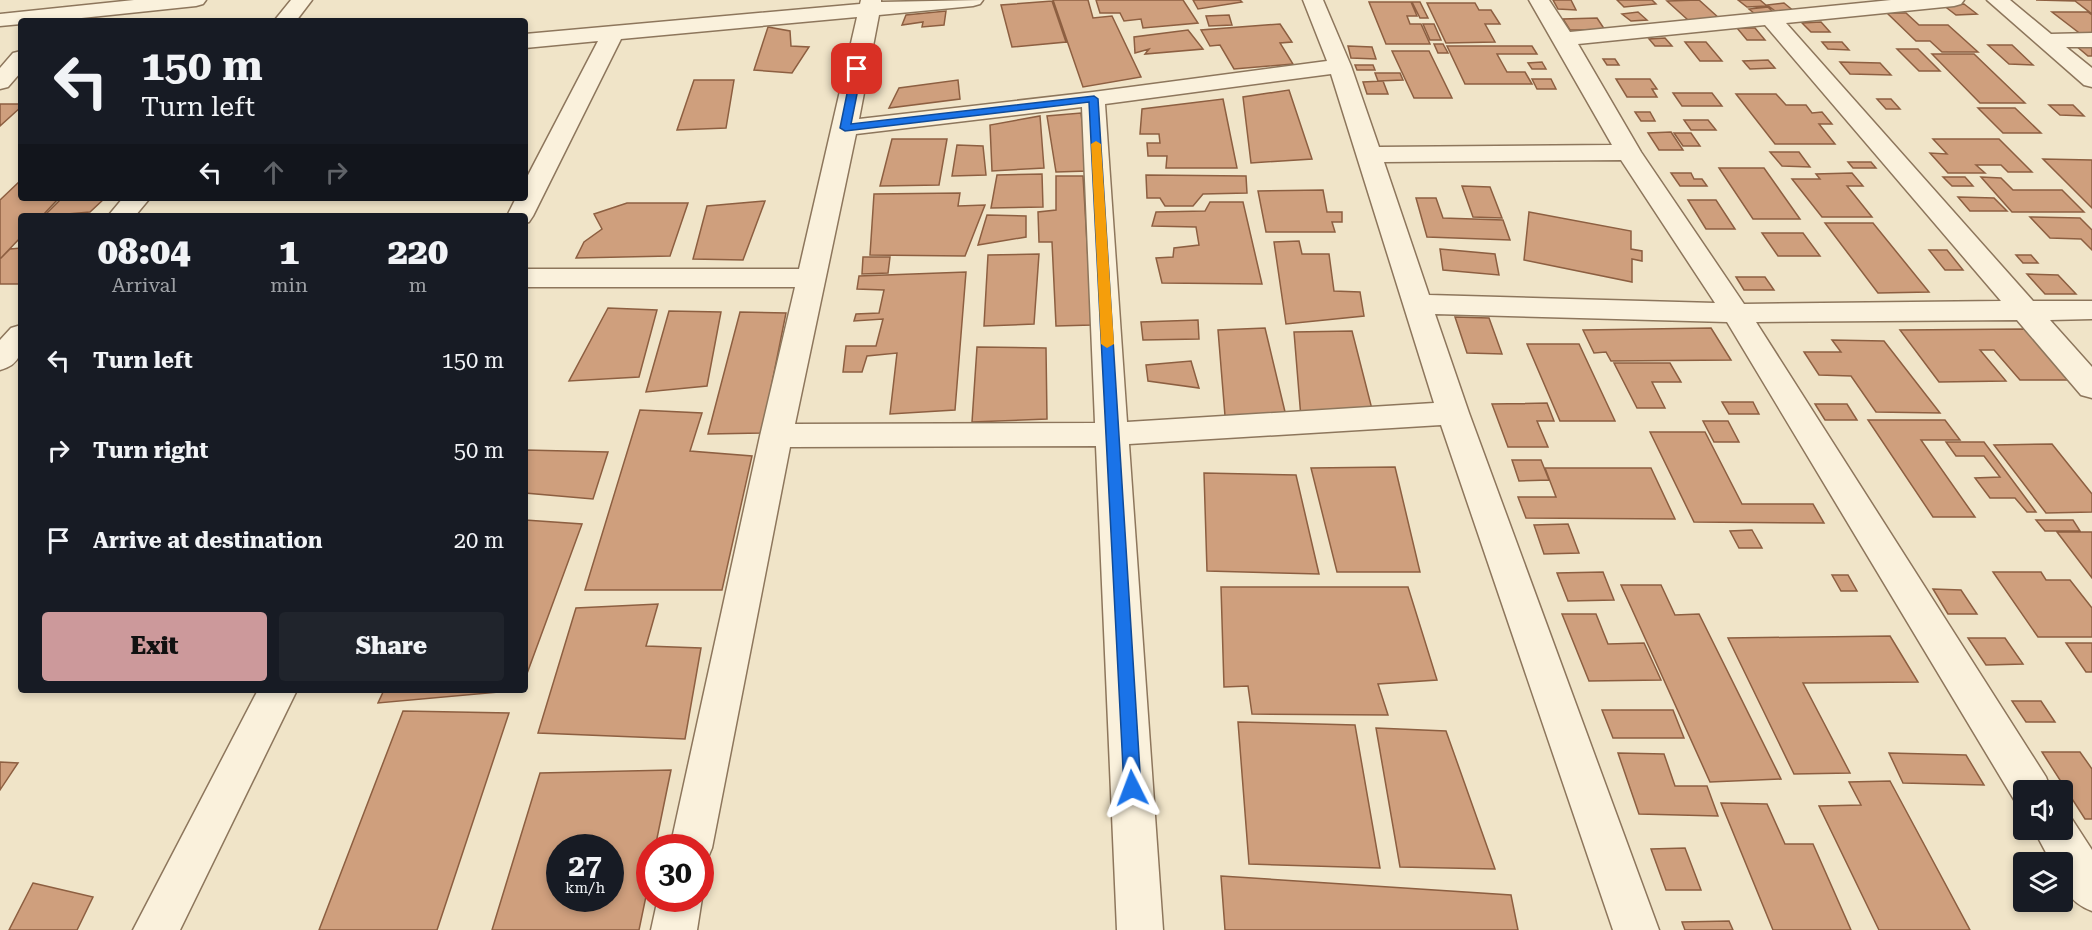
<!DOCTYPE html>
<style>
:root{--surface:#171b24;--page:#20242c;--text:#f1f3f6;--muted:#9ea1a6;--accent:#cc999b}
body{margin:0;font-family:"Roboto Serif",serif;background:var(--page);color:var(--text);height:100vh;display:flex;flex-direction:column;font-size:22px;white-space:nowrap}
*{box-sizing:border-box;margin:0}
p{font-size:20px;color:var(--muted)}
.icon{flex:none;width:33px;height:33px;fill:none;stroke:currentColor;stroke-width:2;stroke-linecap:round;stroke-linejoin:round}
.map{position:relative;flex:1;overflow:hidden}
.panel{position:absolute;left:18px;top:213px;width:510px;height:480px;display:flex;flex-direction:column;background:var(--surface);border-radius:6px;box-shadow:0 3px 9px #0003}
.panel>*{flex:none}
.banner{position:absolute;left:18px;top:18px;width:510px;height:183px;border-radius:6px;box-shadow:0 3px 9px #0003;background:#171b24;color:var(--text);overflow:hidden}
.tools{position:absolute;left:2013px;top:780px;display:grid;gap:12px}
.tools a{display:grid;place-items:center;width:60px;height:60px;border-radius:6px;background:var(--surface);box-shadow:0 3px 9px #0003;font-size:30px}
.speed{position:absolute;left:546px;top:834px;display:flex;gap:12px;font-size:30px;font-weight:700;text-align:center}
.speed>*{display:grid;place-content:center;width:78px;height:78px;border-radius:50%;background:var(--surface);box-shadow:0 3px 9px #0003;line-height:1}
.speed small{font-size:15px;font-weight:400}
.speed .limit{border:9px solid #d22;background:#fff;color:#111}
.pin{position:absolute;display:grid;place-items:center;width:51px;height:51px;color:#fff;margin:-26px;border-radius:12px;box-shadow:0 3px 9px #0006}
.me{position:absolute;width:66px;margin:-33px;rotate:357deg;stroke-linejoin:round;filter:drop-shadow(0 0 4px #0008)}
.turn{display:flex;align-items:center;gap:21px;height:126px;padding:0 24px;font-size:27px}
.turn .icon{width:78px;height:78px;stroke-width:2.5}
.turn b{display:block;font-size:42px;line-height:51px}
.lanes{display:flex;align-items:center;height:57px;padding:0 24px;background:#0003;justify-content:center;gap:30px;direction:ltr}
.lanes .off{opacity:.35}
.eta{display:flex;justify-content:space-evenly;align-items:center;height:102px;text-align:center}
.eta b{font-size:36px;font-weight:800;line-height:42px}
.button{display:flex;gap:12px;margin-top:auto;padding:12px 24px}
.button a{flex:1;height:69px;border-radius:6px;background:var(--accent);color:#111;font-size:24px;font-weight:800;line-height:69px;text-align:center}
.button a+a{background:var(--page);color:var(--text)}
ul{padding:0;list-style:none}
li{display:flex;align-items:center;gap:18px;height:90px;padding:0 24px}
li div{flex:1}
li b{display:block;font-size:22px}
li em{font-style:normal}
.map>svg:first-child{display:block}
.building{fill:#cf9f7d;stroke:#8d5f41;stroke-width:1.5;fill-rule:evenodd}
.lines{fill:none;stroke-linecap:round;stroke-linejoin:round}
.minor-casing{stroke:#8d765c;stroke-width:3}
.minor{fill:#faf1dc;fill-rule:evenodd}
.route{fill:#1a73e8;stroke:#114b97;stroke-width:1.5}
.slow{fill:#f59e0b}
</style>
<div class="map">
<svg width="2092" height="930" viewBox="0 0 2092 930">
<rect width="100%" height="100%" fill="#f0e4c8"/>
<path class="building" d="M1053,0h35l5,18 19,-2 29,61 -58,10z
M1096,0h87l15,23 -55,5 -2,-9 -17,2 -4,-8h-20z
M1193,0h47l2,2 -44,7z
M1553,0h18l5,10 -18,-1z
M1617,0h35l4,4 -32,3z
M1699,0l20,18 -31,2 -21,-19z
M1738,0h22l7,6 -20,1z
M2036,0h56v14l-17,-13z
M1052,1l14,41 -54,5 -11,-42z
M1369,2h42l6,14h-10l3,8h11l9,20h-44z
M1412,2h8l8,16h-8z
M1427,3h48l4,7h12l9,14h-15l10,18 -49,1z
M1784,3l11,9 -17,1 -11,-8z
M1964,4l13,10 -21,1 -13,-10z
M1768,7l5,5 -18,2 -6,-5z
M946,11l-2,14 -22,2 1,-5 -21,3 4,-10z
M1638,12l9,8 -16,1 -9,-7z
M2052,12h36l4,3v20h-10z
M1887,13h19l13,12h29l30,27h-36l-12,-11h-14z
M1229,15l3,10 -23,1 -3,-10z
M1597,18l8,12h-35l-7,-11z
M1821,22l9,10h-19l-9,-9z
M1280,24l12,18 -12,1 13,21 -59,5 -14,-24 -10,1 -9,-16z
M1423,24h11l7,16h-11z
M768,27l22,4 1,15 18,1 -17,26 -38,-3z
M1737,28h18l10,12h-18z
M1188,30l15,19 -58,5 4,-5 -14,4 -1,-16z
M1665,38l7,8h-17l-6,-7z
M1685,42h21l16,19h-22z
M1822,42h20l7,8 -21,-1z
M1434,44h9l5,9h-10z
M1988,45h24l21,20 -24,-1z
M2075,45h17v11h-4z
M1348,46l24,1 4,12 -25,-1z
M1447,46h85l5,8h-40l10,18h18l7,12h-67z
M1897,49h21l22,22h-21z
M1392,51h37l23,47h-38z
M1932,54h42l51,49h-45z
M1603,59h12l4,6h-12z
M1768,60l7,8 -25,1 -7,-8z
M1542,62l4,7h-14l-4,-6z
M1840,62l40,1 11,12 -41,-1z
M1355,65h18l2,5h-18z
M1375,73h25l3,7 -25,1z
M1532,79h19l5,10h-19z
M1616,79h34l7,10h-5l5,8h-30z
M694,80h40l-8,48 -49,2z
M958,80l2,19 -71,9 10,-20z
M1383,81l5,13h-21l-4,-12z
M1289,90l23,69 -61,4 -8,-66z
M1673,93h39l10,13h-40z
M1736,94h40l10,11h20l6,8 10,-1 10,12h-13l16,20h-60z
M1223,99l14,69h-71l1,-12h-19l-1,-13h13l-1,-9h-19l2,-25z
M1877,99h14l9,10h-14z
M0,104h21v3l-21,19z
M2049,105h24l11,11 -24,-1z
M1978,108h37l26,25h-38z
M1635,112h15l5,9h-14z
M1081,113l7,58 -32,1 -9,-56z
M1040,116l4,52 -52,3 -2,-46z
M1684,120h24l8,10h-25z
M1671,132l12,18h-24l-11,-17z
M1674,133h17l9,13h-17z
M892,139h55l-8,46 -59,1z
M1933,139h66l33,33h-24l-7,-7h-25l9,8h-37l-18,-20 17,1z
M957,145l26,1 3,29 -34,1z
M1770,152h29l11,15 -28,-1z
M2043,159l49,1v48z
M1848,162h23l5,6h-23z
M1719,168h45l36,51h-47z
M1671,173h20l3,6h8l5,7h-27z
M1852,173l11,13h-16l25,31h-50l-30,-38h28l-4,-5z
M1042,174l1,33 -52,1 6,-33z
M1146,175l100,1 1,17 -44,1 -10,12h-28l-5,-8h-13z
M1056,176h27l9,149 -36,1 -4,-84h-13l-1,-30 18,-2z
M1943,177h22l8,9h-21z
M1981,177l20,1 12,12h49l22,22h-72z
M21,180v18h38l-17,18h-21v21l-21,22v-59z
M1462,186l28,1 12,31 -29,-1z
M1323,190l4,22h15v10h-10l3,10h-69l-8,-41z
M960,193l-2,13 27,-1 -20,51 -95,-1 4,-61z
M1958,197l36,1 13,13h-37z
M62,198h43l-15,14 -46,4z
M1416,198h20l7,20 60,2 7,20 -83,-3z
M1688,200h28l19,29h-29z
M765,201l-22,59 -50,-1 14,-53z
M1210,202h33l19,82 -100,-1 -6,-25 17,-1 1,-9 25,-3 -3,-18 -44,-1 4,-14 49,-1z
M627,203h61l-18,53 -94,2 8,-16 18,-13 -8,-15z
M1529,212l102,19v18l11,2v10l-10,-2v23l-108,-22z
M987,215l39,1v21l-48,8z
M2030,217l50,1 12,12v20l-11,-11 -31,-1z
M1825,223h48l56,69 -51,1z
M1762,233h41l17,23h-42z
M1299,241l3,13h27l5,37 26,1 4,24 -78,8 -12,-82z
M21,248v36h-21v-25l10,-10z
M1440,249l55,5 4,21 -56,-5z
M1929,250h18l16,20h-18z
M1039,254l-5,70 -50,2 4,-71z
M2016,255h15l7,8h-15z
M863,257h27l-2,16 -26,1z
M966,272l-11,138 -65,4 7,-61 -30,3 -5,16h-19l3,-26h30l7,-27 -29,2 2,-7 23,-1 5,-23 -27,-1 2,-13z
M2027,274l31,1 18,19h-31z
M1736,277h29l9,13h-30z
M608,308l49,2 -18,67 -70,4z
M669,311l52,1 -14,74 -61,6z
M740,312l46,1 -24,120 -54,1z
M1455,317l34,1 13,36 -35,-1z
M1198,320l1,19 -56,1 -2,-18z
M1265,328l21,88 -60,12 -8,-98z
M1711,328l20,32 -120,1 -5,-9 -12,1 -11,-23z
M2025,329l44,51h-49l-26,-30h-14l26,31 -67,1 -39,-52z
M1352,331l22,86 -73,1 -7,-86z
M1832,340l52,1 56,72 -64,-1 -25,-36 -32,-1 -15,-23h37z
M1527,344h52l36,77h-55z
M977,347l69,1 1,71 -75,3z
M1191,361l8,27 -51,-7 -2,-16z
M1614,363h56l11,19h-29l13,26h-28z
M1722,402h31l6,12h-30z
M1547,403l7,18h-17l11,26h-40l-16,-43z
M1815,404h32l10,16h-32z
M640,410l62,3 -12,38 62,5 -30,134h-137z
M1868,420h77l15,20h-39l54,77h-42z
M1703,421h25l11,21h-25z
M1650,432h55l37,72h71l11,19 -130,-1z
M1946,442h38l52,70h-9l-12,-14h-25l-15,-20 25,-1 -16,-21h-28z
M2052,444l40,50v18l-46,1 -52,-68z
M525,450l83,2 -15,47 -68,-6z
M1512,460h29l8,20 -30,1z
M1395,467l25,105h-83l-26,-104z
M1545,468h106l24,51 -149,-1 -8,-21h38z
M1204,473l92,2 23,99 -112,-3z
M525,520l57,4 -57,155z
M2036,520h37l7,11h-35z
M1568,524l11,29 -35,1 -10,-29z
M1752,530l10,18h-23l-9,-17z
M2057,532h35v46z
M1603,572l11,28 -46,1 -11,-28z
M1993,572h48l5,8h24l22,28v29h-54z
M1832,575h16l9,16h-16z
M1621,585h40l14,30 24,-1 82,165 -71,3z
M1221,587h187l29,93 -59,4 10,31 -136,-1 -4,-28 -24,1z
M1933,589l28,1 16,24h-29z
M658,604l-12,42 55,2 -16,91 -147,-6 38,-125z
M1562,614h34l12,30 36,-1 17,37 -72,1z
M1890,636l28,46 -115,1 47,90 -56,1 -66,-136z
M1968,638h37l18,26 -37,1z
M2066,643h26v29h-6z
M384,690h137l-143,13z
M2012,701h29l14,21h-29z
M1602,710h71l11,28h-71z
M403,711l106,2 -72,217h-118z
M1238,722l117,3 25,143 -131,-4z
M1376,728l70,3 49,138 -95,-2z
M2042,752h38l12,17v50h-7z
M1618,753l46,1 11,32h32l11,30 -79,-2z
M1889,753l77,2 18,30 -81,-2z
M0,762l18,1 -18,27z
M671,770l-16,78h-5v29l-11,53h-147l48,-157zM560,848h50v50h-50z
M1890,781l80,149h-91l-60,-124 42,-1 -12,-23z
M1721,803l46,1 18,40h28l38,86h-78z
M1685,848l16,42h-35l-15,-41z
M1221,876l290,19 7,35h-293z
M33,883l60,14 -16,33h-68z
M1729,921l4,9h-48l-3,-8z"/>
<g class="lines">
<g class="minor-casing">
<path id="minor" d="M134,0h72l-3,4 -7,2 -143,15h-32v3l-21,2v-12z
M291,0h21l-16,21h-22z
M861,0h20v2l102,-2 -3,4 -7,2 -94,9 -20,104 234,-27 234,-31 -24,-61h20l28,66 28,81 233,-2 -83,-145h20l21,32 321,-32h73l-3,4 -7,2 -168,17 247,278h59v18l-42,1 42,47v31l-11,-3 -64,-75 -261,2 290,455 5,13h-27v16l-8,-3 -289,-481 -292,-8 34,99 190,517h-46l-172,-505 -312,19 34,486h-46l-21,-484 -306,1 -78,401 -6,14 -6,3v-17h-30l90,-412 35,-149h-270v-18h274l58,-252 -236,22 -88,177 -4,6 -4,1v-7h-18l9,-18h9v-17l73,-140 -73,7v-14l335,-30zM1765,25l236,276 -257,3 -103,-152 -63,-108zM1331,74l103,329 -307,19 -22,-318zM1082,107l13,316 -300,1 61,-290zM1621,160l94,143 -286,-8 -45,-133z
M1987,0h23l41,34 41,-1v14h-26l26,21v19l-8,-2z
M21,51v21l-13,15 -8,2v-21l13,-15z
M123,198h27l-15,18h-27z
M21,325c0,22 4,38 -21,45v-30l11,-12z
M258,690h39l-117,240h-47z
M2062,813l8,3 22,34v61c-24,-9 -30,-24 -30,-49h-11l-17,-32h28z
M700,894l2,4 -5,32h-46l7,-32h42z"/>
</g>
<use href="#minor" class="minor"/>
</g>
<path class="route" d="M857,66l5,3 -11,55 243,-28 4,3 43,689 -3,6 -6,2 -6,-2 -2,-6 -35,-686 -244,29 -5,-3 12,-59z"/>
<path class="slow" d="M1096,141l5,3 13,200 -7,4 -6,-4 -10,-200z"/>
</svg>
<div class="tools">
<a><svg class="icon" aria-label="sound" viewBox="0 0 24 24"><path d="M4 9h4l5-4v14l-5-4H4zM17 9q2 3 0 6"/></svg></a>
<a><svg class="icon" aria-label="layers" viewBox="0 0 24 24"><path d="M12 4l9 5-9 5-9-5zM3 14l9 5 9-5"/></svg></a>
</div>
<div class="speed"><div>27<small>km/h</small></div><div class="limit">30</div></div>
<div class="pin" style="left:857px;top:69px;background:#d93025"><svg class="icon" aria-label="arrive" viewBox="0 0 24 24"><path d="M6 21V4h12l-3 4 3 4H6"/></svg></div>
<svg class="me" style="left:1132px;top:788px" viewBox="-20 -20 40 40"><path d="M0-17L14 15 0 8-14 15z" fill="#1a73e8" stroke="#fff" stroke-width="4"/></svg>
<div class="banner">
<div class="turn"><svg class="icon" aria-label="left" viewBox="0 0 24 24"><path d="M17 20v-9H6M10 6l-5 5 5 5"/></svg><div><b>150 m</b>Turn left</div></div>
<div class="lanes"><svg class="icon" aria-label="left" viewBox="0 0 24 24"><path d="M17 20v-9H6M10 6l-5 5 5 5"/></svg><svg class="icon off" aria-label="ahead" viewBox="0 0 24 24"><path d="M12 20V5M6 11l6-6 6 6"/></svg><svg class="icon off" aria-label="right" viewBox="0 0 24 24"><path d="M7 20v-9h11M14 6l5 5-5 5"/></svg></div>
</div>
<section class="panel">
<div class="eta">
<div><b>08:04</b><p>Arrival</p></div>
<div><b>1</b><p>min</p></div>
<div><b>220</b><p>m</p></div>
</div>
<ul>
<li><svg class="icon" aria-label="left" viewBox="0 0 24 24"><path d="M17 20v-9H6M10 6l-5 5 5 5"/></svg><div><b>Turn left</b></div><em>150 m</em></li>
<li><svg class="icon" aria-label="right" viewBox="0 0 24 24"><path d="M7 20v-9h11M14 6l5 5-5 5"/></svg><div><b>Turn right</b></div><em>50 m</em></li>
<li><svg class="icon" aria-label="arrive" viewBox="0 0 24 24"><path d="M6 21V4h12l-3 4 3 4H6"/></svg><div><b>Arrive at destination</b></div><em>20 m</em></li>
</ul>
<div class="button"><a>Exit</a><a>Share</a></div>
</section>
</div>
